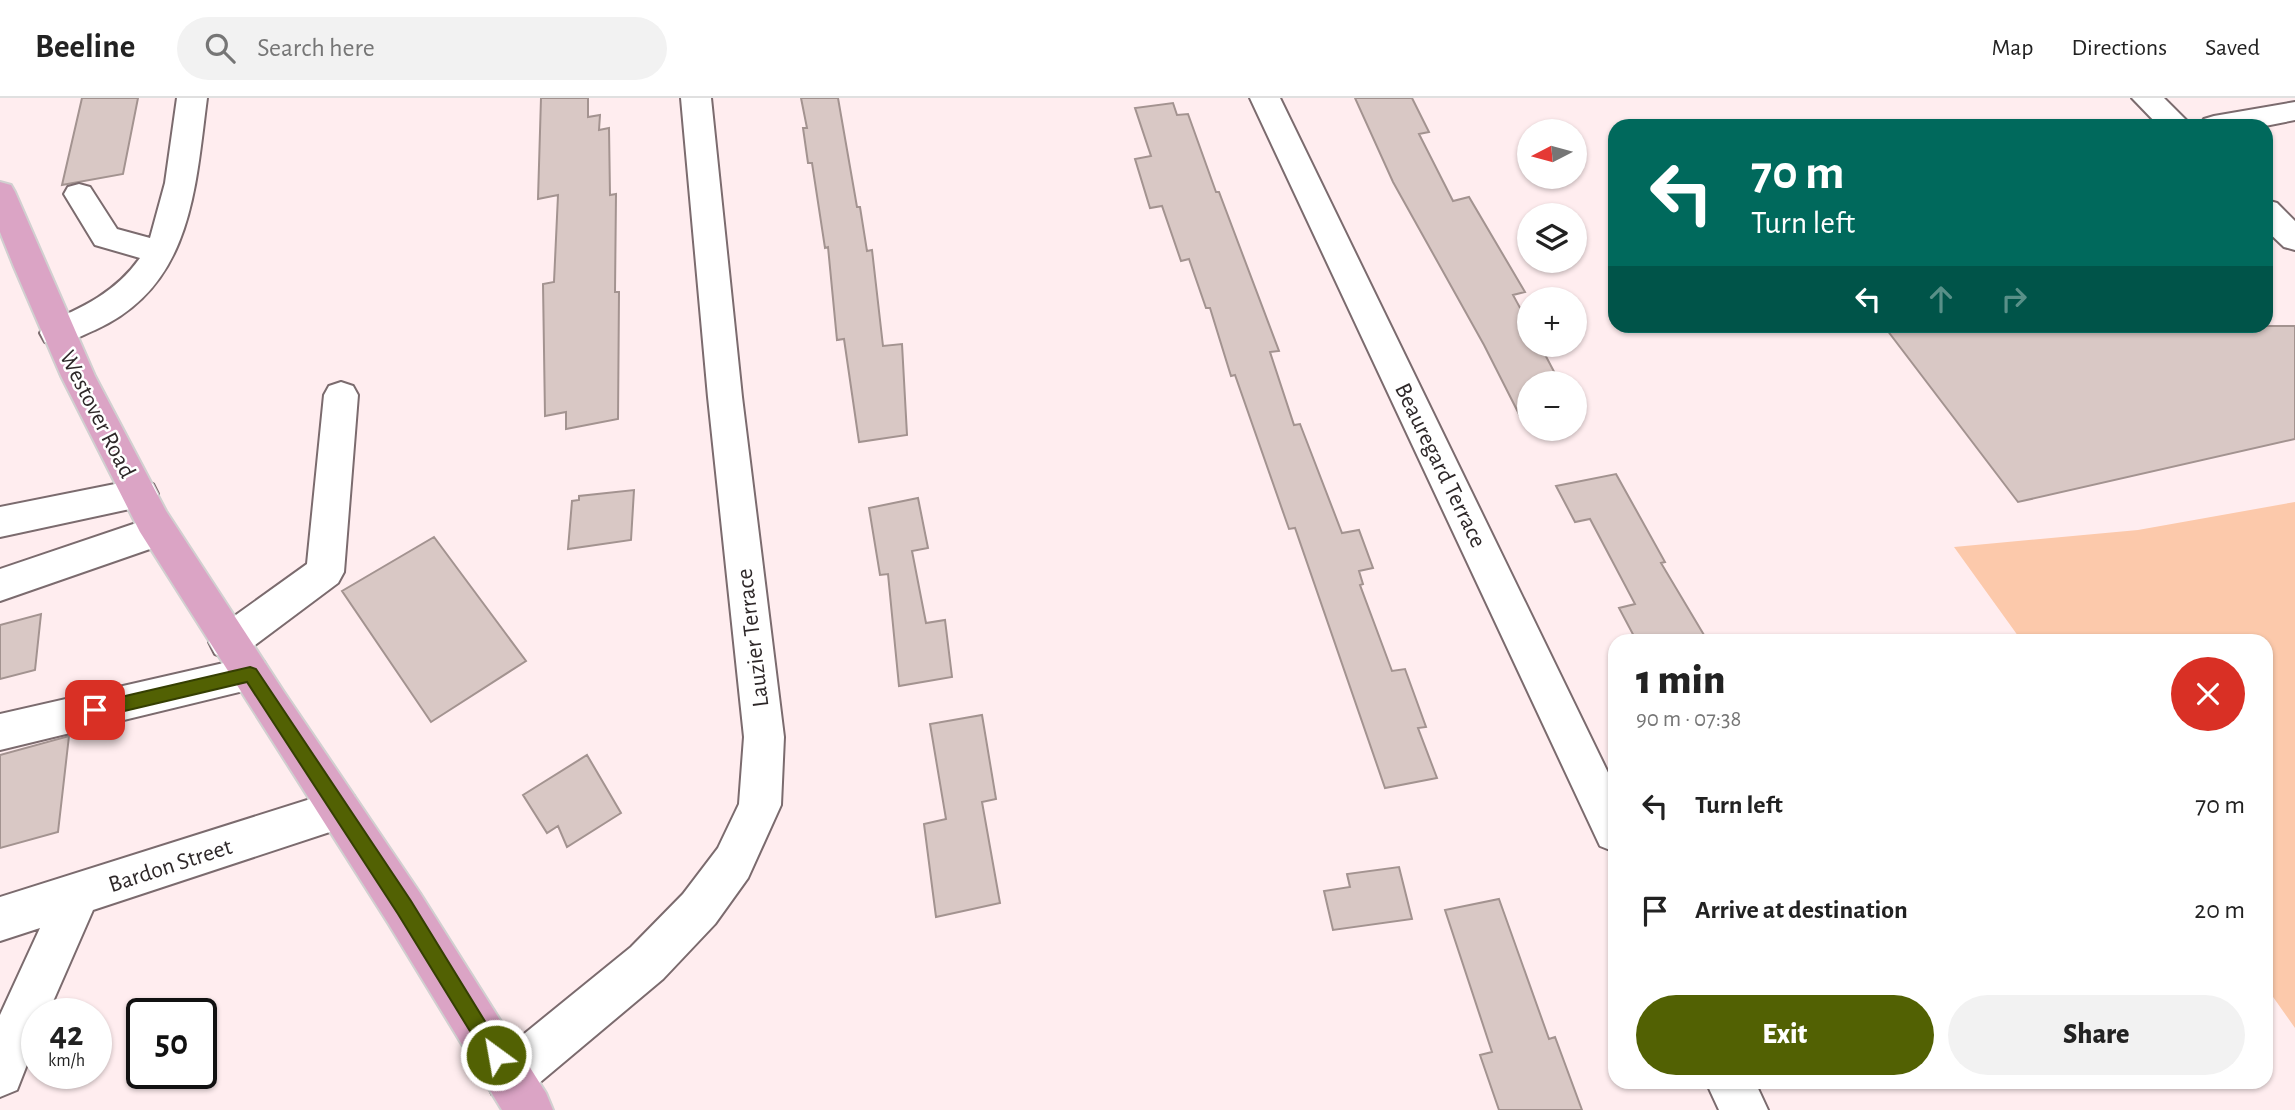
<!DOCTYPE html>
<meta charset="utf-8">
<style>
:root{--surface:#fff;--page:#f2f2f2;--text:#222;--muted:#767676;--line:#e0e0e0;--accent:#526103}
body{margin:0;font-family:"Alegreya Sans",sans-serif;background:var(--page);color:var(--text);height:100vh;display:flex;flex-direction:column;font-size:26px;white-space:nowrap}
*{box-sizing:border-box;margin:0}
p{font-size:23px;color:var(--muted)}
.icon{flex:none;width:38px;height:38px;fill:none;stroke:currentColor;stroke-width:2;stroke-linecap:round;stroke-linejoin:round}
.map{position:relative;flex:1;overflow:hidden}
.details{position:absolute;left:1608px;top:536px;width:665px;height:455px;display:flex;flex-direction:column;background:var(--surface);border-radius:21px;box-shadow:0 2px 5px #0004}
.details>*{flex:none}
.hud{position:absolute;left:1608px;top:21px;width:665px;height:214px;border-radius:21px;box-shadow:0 2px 5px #0004;background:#00695c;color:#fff;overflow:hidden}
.needle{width:46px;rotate:264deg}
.fabs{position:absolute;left:1517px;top:21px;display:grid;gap:14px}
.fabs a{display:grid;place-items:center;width:70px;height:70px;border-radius:50%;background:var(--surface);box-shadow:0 2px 5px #0004;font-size:35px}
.speed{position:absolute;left:21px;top:900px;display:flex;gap:14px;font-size:35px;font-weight:700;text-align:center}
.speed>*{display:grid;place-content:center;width:91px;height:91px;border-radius:50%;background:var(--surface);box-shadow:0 2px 5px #0004;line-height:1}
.speed small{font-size:18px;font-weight:400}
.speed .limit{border:4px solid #111;border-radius:10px;background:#fff;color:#111}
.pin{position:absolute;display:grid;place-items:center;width:60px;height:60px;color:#fff;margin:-30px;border-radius:14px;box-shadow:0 4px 10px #0006}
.me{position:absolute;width:77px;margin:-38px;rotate:328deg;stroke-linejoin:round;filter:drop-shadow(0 0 5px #0008)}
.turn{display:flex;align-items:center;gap:24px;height:147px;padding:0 28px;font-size:32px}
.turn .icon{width:91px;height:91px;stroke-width:2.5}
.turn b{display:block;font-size:49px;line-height:60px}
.lanes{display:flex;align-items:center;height:66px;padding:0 28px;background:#0003;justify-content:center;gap:35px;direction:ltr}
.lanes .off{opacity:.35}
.round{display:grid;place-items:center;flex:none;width:74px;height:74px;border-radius:37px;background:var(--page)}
.summary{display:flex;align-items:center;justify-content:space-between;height:119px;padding:0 28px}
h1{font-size:42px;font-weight:800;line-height:52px}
.cta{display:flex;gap:14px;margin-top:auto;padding:14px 28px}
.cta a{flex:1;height:80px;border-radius:42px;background:var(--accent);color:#fff;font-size:28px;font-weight:800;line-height:80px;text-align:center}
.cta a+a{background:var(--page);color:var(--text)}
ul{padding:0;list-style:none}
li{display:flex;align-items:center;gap:21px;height:105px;padding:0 28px}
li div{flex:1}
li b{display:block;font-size:26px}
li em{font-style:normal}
header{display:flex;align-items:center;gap:42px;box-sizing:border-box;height:98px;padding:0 35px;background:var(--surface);border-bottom:2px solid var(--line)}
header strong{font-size:33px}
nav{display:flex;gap:38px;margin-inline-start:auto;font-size:24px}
.search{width:490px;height:63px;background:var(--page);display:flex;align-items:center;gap:18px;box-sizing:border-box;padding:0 24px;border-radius:38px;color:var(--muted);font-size:26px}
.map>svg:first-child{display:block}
.green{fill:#fcc9ab}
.building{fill:#d9c8c5;stroke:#a39390;stroke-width:2}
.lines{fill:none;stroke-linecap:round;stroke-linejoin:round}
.minor-casing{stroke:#7b6b6e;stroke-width:4}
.major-casing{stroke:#d1d0d0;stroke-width:4}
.minor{fill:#fff;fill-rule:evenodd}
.major{fill:#dba4c5;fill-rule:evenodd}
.route{fill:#526103;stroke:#353f02;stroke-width:2}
.labels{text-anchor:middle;stroke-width:5;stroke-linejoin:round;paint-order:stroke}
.street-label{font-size:24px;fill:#2e2829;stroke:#fff}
</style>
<header>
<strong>Beeline</strong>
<div class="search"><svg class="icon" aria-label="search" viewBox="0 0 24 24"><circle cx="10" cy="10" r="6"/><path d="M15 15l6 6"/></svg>Search here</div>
<nav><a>Map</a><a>Directions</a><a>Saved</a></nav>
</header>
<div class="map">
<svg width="2295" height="1012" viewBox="0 0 2295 1012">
<rect width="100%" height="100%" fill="#ffedef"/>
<path class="green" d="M2295,404v526l-29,-41v-347h-245l-67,-93 184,-17z"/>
<path class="building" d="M82,0h56l-15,76 -61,11z
M541,0h47v19l12,-2 -1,15 10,-2 1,67 6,-1 -1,98h4l-1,127 -52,10v-17l-21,4 -2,-132 11,-2 4,-87 -20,4z
M801,0h37l19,109h3l7,44 5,-1 11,96 19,-2 5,91 -48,7 -15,-103 -7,1 -9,-93 -3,1 -13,-85h-4l-5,-35h4z
M1355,0h57l17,34 -10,2 34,67 16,-4 56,95 -12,3 17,31v19h10l20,38h-30v33l-9,2 -37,-73 -91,-163z
M1173,5l4,12 11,-1 28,78h3l60,159 -9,1 24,73 6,-1 42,109 17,-3 14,38 -14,3 4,13 -3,1 32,86 13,-2 21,58 -8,1 19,50 -52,10 -90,-260 -6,1 -54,-154 -4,1 -21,-68h-4l-17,-49 -8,2 -19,-55 -12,2 -15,-49 16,-3 -16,-48z
M1884,228h411v113l-277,63z
M1616,376l49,88 -4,1 46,77h-71l-17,-32 16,-4 -45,-85 -15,3 -19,-36z
M634,392l-3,50 -63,9 4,-48 7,-1v-4z
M918,400l10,50 -16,3 14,72 19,-3 7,57 -53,9 -11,-112 -8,1 -11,-67z
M434,439l92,124 -95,61 -89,-131z
M41,516l-6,56 -35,9v-54z
M982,617l14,84 -14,3 18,101 -64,14 -12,-93 22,-5 -16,-95z
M69,638l-11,96 -58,16v-93z
M587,657l34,58 -54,34 -9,-21 -11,7 -24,-38z
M1399,769l13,52 -79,11 -9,-39 26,-4 -3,-13z
M1499,801l50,140 6,-2 27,73h-83l-19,-55 12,-3 -47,-142z"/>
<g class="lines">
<g class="minor-casing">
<path id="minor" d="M177,0h30c-12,92 -15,188 -112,232 -17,7 -31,17 -50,12l-5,-9 5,-9c38,-17 70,-31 95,-66l-45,-13 -31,-51 4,-7 11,-3 11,3 27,42 33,9 15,-55z
M681,0h30l31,299 42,340 -3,68 -33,73 -33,46 -52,55 -137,115 -17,7 -17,-7 -7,-17 7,-17 139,-113 52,-53 35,-46 21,-44 5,-67 -36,-340z
M1250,0h30l335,689v65l-15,-6z
M2132,0h32l28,28h-33z
M2295,4v18l-30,6h-66l5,-7 10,-3z
M2266,102l11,3 18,18v29l-11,-3 -18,-17z
M341,284l12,4 5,9 -14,177 -6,11 -95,71 -14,5 -14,-5 -6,-12 6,-12 92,-66 17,-169 5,-9z
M140,381l13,5 5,10 -5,10 -153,33v-30z
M157,418l13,4 6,11 -6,11 -170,59v-32z
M250,559l14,5 6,12 -6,12 -264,64v-36z
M339,692l15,6 6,14 -6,14 -261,86 -45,103h-11v26l-20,51 -17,7v-82l40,-87 -40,13v-44z
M1706,984h49l13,28h-49z"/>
</g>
<g class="major-casing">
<path id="major" d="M0,84l11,3 4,7 80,184 71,135 118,181 136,201 126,200 7,17h-51l-114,-187 -248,-391 -79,-156 -47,-109 -14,-35z"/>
</g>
<use href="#minor" class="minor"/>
<use href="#major" class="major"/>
</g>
<path class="route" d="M250,569l6,2 155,232 91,148 3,6 -3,7 -6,3 -7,-3 -91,-148 -151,-232 -152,36 -6,-3 -3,-5 3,-5 6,-2z"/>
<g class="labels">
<g class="street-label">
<text transform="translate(98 316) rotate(63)" y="8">Westover Road</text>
<text transform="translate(1441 367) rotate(64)" y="8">Beauregard Terrace</text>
<text transform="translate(752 540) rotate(-97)" y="8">Lauzier Terrace</text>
<text transform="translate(170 767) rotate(-18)" y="8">Bardon Street</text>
</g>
</g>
</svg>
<div class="fabs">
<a><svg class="needle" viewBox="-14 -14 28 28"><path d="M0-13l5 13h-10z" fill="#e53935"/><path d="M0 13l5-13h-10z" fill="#767676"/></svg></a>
<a><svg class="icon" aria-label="layers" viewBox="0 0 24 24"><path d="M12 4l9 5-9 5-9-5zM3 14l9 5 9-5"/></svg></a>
<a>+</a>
<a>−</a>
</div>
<div class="speed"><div>42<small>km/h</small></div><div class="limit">50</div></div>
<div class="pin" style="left:95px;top:612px;background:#d93025"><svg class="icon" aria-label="arrive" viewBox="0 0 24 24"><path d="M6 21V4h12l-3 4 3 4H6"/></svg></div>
<svg class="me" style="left:496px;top:957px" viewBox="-20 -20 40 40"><circle r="17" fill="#526103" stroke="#fff" stroke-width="3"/><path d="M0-11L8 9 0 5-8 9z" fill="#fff"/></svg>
<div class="hud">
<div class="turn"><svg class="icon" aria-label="left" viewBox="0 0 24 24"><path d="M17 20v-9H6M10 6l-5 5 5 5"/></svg><div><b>70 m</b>Turn left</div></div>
<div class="lanes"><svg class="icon" aria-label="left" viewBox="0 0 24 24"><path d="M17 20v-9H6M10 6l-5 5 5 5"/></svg><svg class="icon off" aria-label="ahead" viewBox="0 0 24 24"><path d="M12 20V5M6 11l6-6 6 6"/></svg><svg class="icon off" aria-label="right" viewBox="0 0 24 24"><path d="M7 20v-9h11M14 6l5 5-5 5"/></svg></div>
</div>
<section class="details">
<div class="summary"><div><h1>1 min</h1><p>90 m · 07:38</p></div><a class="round" style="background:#d93025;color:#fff"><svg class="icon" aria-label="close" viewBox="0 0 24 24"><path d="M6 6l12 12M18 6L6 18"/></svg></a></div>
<ul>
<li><svg class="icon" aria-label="left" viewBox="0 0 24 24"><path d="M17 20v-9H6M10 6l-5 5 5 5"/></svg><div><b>Turn left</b></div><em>70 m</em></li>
<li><svg class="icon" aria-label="arrive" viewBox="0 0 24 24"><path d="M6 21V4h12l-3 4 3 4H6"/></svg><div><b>Arrive at destination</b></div><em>20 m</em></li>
</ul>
<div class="cta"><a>Exit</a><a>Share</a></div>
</section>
</div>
